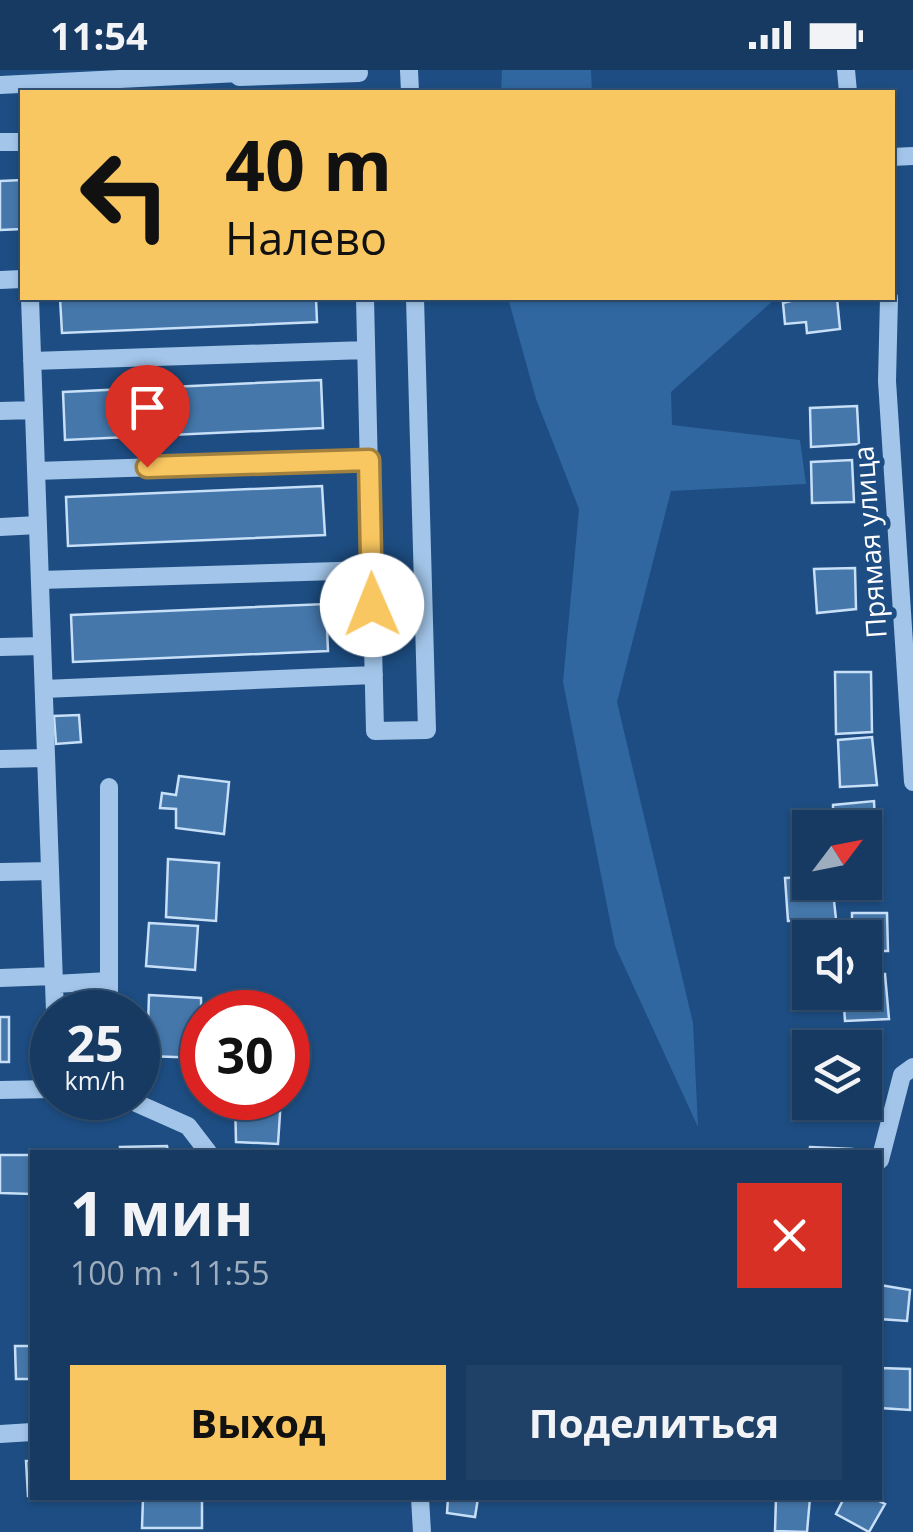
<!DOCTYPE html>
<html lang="ru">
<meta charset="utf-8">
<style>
:root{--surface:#163a62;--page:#1f4168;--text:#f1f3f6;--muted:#9eadbe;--line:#355477;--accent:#f9c761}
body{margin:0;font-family:"Open Sans",sans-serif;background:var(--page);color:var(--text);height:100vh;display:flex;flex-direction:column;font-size:38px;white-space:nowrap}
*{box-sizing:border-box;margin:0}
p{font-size:32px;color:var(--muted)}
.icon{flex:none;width:55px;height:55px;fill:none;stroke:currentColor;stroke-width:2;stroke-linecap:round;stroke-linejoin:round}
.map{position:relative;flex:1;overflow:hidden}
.sheet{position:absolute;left:30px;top:1080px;width:852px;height:350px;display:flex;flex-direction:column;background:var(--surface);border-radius:0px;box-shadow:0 2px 8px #0004,0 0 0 2px var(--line)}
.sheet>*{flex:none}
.hud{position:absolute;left:20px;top:20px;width:875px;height:210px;border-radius:0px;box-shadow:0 2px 8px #0004,0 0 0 2px var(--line);background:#f9c761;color:#111;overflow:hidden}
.needle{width:65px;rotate:58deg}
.fabs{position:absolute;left:792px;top:740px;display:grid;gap:20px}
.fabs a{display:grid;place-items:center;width:90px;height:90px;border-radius:0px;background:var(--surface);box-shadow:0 2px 8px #0004,0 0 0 2px var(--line);font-size:50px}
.speed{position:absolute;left:30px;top:920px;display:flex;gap:20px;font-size:50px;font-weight:700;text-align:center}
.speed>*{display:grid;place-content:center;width:130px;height:130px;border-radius:50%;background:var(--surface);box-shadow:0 2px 8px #0004,0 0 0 2px var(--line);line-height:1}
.speed small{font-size:25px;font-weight:400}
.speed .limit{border:15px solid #d22;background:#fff;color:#111}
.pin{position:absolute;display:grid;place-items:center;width:85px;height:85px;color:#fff;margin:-102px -42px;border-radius:50% 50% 50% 0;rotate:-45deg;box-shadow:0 0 10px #0007}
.pin .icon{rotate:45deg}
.me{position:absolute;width:110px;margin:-55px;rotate:359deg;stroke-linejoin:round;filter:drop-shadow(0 0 8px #0008)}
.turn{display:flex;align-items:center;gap:35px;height:210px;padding:0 40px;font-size:45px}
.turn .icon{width:130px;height:130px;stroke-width:2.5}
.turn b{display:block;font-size:70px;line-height:85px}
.round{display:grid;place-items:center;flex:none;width:105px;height:105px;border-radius:0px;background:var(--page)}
.summary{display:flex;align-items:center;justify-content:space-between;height:170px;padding:0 40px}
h1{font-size:60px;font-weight:700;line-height:75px}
.button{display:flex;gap:20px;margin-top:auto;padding:20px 40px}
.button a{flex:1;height:115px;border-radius:0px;background:var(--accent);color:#111;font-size:40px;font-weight:700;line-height:115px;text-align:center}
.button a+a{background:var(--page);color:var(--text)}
.status{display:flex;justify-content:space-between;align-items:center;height:70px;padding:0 50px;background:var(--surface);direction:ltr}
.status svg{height:28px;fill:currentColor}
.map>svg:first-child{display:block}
.green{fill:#3067a0}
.building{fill:#4577ab;stroke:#c7dff7;stroke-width:2.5}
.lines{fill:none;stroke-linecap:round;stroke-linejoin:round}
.minor{stroke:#a2c5e9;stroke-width:18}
.route-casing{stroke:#a2813f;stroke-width:25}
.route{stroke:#f9c761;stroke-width:18}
.labels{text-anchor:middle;stroke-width:10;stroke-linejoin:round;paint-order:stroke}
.street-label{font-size:28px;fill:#fff;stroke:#1d4d82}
</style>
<div class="status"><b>11:54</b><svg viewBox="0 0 49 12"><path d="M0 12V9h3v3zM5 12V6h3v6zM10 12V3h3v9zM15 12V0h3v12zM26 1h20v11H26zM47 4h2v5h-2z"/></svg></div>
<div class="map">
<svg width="913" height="1462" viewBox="0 0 913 1462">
<rect width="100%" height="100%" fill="#1d4d82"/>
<path class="green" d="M502,0h89l1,22h-91z
M508,228h268l-105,94 1,33 128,15 6,44 -135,7 -54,211 76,321 5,104 -83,-181 -52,-264 16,-173 -43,-110z"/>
<path class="building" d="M22,110v49l-22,1v-49z
M60,228h256l1,24 -255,11z
M802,228h35l3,31 -33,4 -1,-11 -21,2 -2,-21z
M321,310l2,48 -258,12 -2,-48z
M857,336l2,38 -48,3 -1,-39z
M852,390l2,42 -42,1 -1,-41z
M322,416l3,49 -257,11 -2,-49z
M855,498l1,41 -39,4 -3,-44z
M326,534l2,47 -255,11 -2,-47z
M835,602h36l1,60 -36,2z
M79,645l2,27 -25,2 -2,-28z
M872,667l5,48 -37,2 -2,-47z
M179,706l50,6 -5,52 -48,-6v-19l-16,-1 2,-15 14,2z
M874,731l2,44 -11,1v-18h-32v-23z
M168,789l51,4 -3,58 -50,-4z
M810,807v5h22l4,37 -48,2 -3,-43z
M852,843h35l1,38h-23v-13h-13z
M149,853l49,3 -3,44 -49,-4z
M865,904h20l4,45 -44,2 -2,-29h22z
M149,925l52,3 1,60 -55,-2z
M0,947h9v45h-9z
M235,1028h46l-3,46 -42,-2z
M167,1076l1,6h-48v-5z
M810,1077l42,2v3h-43z
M0,1085h32v39l-32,-1z
M880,1215l30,5 -3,31 -27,-2z
M15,1276h17v33h-16z
M880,1298l30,1v41l-30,-2z
M26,1391h6v35h-4z
M143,1428h59v30h-60z
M448,1428h30l-3,19 -28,-4z
M776,1428h34l-3,34 -32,-1z
M844,1428h29l12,6 -16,28 -33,-18z"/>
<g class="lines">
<path class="minor" d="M239,0v7l120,-4
M409,0l1,22
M846,0l2,22
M0,15l239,-12
M0,72h22
M892,87l21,-1
M0,210l22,-1
M30,228l25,714
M365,228l10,433 52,-1 -12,-432
M889,228l-2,83 26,401
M32,291l334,-11
M0,341l34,-1
M36,401l333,-11
M0,457l38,-2
M40,510l331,-10
M0,577l42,-1
M44,619l330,-14
M0,689l46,-1
M109,717v225
M0,802l50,-1
M0,908l54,-2
M54,914l55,-3
M0,1020l52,-1
M125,1028l63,28 20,26
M880,1090l22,-85 11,-8
M0,1364l32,-2
M420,1428l2,34"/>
</g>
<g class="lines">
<g class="route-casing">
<path id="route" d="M147,397l222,-7 3,145"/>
</g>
<use href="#route" class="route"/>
</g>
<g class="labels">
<g class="street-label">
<text transform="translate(870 472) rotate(-94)" y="10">Прямая улица</text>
</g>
</g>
</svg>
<div class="fabs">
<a><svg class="needle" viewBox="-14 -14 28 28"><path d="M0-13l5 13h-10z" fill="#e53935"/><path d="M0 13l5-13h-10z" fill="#9eadbe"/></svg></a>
<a><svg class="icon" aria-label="sound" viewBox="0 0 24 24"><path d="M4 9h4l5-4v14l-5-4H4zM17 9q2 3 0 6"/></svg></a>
<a><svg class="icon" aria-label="layers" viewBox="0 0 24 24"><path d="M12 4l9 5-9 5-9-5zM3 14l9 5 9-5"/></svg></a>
</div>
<div class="speed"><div>25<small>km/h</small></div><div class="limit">30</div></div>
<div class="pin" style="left:147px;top:397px;background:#d93025"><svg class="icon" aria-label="arrive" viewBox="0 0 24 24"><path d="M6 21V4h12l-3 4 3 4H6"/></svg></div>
<svg class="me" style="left:372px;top:535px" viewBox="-20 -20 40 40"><circle r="19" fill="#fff"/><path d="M0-13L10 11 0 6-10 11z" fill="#f9c761"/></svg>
<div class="hud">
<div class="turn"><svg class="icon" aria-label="left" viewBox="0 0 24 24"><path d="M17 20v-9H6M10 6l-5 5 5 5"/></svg><div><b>40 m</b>Налево</div></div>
</div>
<section class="sheet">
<div class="summary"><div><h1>1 мин</h1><p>100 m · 11:55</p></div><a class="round" style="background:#d93025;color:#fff"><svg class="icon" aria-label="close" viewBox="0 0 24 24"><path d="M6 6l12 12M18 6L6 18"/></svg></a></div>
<div class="button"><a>Выход</a><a>Поделиться</a></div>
</section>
</div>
